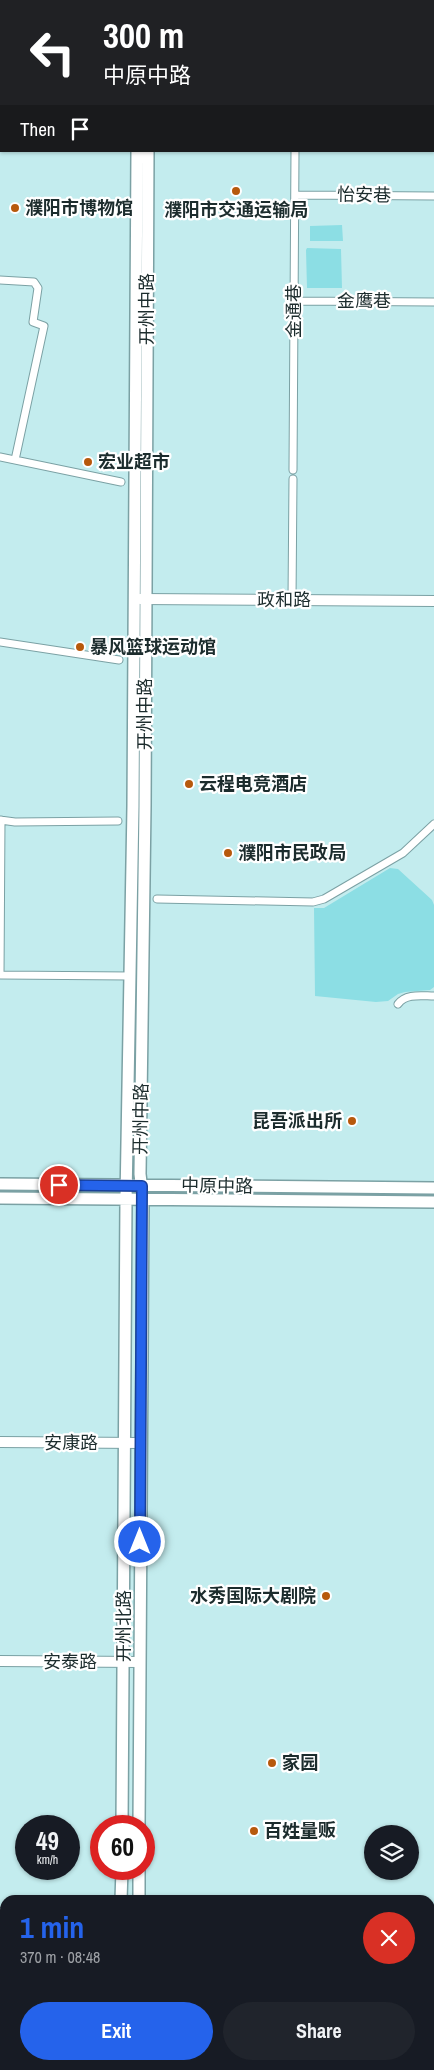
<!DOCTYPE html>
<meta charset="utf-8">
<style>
:root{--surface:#171b24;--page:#20242c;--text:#f1f3f6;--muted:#9ea1a6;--accent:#2563eb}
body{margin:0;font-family:"Archivo Narrow","Noto Sans SC",sans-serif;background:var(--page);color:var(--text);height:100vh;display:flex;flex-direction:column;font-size:19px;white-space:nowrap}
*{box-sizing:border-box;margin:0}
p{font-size:16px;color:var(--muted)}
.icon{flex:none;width:28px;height:28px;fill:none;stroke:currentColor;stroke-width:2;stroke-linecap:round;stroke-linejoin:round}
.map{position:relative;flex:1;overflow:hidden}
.drawer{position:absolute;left:0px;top:1895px;width:435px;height:175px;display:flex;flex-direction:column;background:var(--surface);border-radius:15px 15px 0 0;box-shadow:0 1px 4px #0004}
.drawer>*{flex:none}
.banner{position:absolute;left:0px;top:0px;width:435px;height:152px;box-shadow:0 1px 4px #0004;background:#202124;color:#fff;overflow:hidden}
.buttons{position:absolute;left:364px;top:1825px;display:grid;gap:10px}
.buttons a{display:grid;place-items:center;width:55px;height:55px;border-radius:50%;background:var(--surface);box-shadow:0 1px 4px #0004;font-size:25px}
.speed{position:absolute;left:15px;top:1815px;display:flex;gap:10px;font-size:25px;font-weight:700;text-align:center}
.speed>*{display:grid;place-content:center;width:65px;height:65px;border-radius:50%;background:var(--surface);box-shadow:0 1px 4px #0004;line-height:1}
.speed small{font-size:12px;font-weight:400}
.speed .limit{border:8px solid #d22;background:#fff;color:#111}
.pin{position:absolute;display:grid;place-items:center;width:42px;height:42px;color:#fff;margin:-21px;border:2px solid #fff;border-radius:50%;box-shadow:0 1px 5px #0007}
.me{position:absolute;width:55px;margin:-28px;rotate:0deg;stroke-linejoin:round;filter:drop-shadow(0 0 4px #0008)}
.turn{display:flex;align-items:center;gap:18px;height:105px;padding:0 20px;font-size:22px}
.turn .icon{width:65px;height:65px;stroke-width:2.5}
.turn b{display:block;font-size:35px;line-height:42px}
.then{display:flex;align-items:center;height:48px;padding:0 20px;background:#0003;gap:10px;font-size:19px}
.round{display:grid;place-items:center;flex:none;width:52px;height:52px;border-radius:26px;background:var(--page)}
.overview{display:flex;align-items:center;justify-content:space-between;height:85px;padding:0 20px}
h1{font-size:30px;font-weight:700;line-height:38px;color:var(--accent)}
.cta{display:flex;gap:10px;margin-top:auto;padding:10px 20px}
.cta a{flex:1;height:58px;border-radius:30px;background:var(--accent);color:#fff;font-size:20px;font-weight:700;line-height:58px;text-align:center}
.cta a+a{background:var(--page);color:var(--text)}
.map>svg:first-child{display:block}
.green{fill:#8cdee4}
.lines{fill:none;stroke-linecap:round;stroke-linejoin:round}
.street-casing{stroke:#7ba1a4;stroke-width:9}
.secondary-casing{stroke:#7ba1a4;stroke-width:12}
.primary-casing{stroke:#7ba1a4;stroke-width:14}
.street{stroke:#fff;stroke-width:7}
.secondary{stroke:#fff;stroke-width:10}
.primary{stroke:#fff;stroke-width:11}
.route-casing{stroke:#184099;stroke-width:12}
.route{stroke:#2563eb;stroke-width:9}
.poi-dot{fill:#b7590c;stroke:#fff;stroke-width:2}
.labels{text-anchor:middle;stroke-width:4.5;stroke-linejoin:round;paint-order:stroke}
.street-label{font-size:18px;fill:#1c2c2d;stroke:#fff}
.poi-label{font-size:18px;font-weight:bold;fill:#1c2c2d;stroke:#fff;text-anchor:start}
</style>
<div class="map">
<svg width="434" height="2070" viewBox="0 0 434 2070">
<rect width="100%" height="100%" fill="#c3ecee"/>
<path class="green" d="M342,225l1,16h-33v-15z
M307,248l34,1 1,39h-35l-1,-38z
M390,868l8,1 34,31 2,5v82l-4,3 -25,2 -7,2 -10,7 -12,1 -61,-6 -1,-88h10z"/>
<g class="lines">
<g class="street-casing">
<path id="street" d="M295,195l139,1
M0,280l34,2 4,6 -5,34 11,4 -29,134
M294,301l140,1
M0,457l121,25
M293,470l2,-319
M292,600l1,-121
M0,642l119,18
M0,820l15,2 103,-1
M157,899l156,3 11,-3 79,-46 31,-29
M0,975l1,-155
M0,975l130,1
M398,1004c8,-11 24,-8 36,-8"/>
</g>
<g class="secondary-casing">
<path id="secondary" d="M140,599l294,2
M0,1442l141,1
M0,1661l139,1
M0,1913h5
M430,1917h4
M0,1936h5
M430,1939h4"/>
</g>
<g class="primary-casing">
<path id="primary" d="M153,0v1
M137,1v-1
M0,60h1
M0,69h1
M0,1184l434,4
M0,1198l434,4
M122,1826l4,-627 7,-393 4,-655
M139,1826l4,-627 -3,-25 5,-368 3,-655
M121,1900l1,-31
M139,1900v-31
M119,2070l1,-5
M137,2070v-5"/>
</g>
<use href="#street" class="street"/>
<use href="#secondary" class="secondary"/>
<use href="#primary" class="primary"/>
</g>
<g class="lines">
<g class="route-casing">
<path id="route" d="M59,1185l83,1 -2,356"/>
</g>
<use href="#route" class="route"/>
</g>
<g class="poi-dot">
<circle cx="236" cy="191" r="5"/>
<circle cx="15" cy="208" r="5"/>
<circle cx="88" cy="462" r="5"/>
<circle cx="80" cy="647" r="5"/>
<circle cx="189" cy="784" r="5"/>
<circle cx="228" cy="853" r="5"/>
<circle cx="352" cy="1121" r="5"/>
<circle cx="326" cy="1596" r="5"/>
<circle cx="272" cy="1763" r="5"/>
<circle cx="254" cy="1831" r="5"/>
</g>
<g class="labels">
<g class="street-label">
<text transform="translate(364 195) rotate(1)" y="6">怡安巷</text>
<text x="364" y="307">金鹰巷</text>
<text transform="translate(147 309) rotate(-90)" y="6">开州中路</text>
<text transform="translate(294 311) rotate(-90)" y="6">金通巷</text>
<text x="284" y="606">政和路</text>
<text transform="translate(145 714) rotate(-90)" y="6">开州中路</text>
<text transform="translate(141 1119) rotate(-89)" y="6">开州中路</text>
<text transform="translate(217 1186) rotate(1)" y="6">中原中路</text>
<text x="71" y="1449">安康路</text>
<text transform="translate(124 1626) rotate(-90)" y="6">开州北路</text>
<text x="70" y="1668">安泰路</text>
</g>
<g class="poi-label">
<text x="25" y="214">濮阳市博物馆</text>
<text x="236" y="216" text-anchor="middle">濮阳市交通运输局</text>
<text x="98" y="468">宏业超市</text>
<text x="90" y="653">暴风篮球运动馆</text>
<text x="199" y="790">云程电竞酒店</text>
<text x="238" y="859">濮阳市民政局</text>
<text x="342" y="1127" text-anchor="end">昆吾派出所</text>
<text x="316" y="1602" text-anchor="end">水秀国际大剧院</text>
<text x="282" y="1769">家园</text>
<text x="264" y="1837">百姓量贩</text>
</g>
</g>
</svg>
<div class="buttons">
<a><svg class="icon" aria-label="layers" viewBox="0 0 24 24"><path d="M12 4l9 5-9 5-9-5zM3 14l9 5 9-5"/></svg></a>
</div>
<div class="speed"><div>49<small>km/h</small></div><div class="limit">60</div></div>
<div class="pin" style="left:59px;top:1185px;background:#d93025"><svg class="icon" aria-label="arrive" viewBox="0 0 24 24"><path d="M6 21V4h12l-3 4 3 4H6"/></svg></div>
<svg class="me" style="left:140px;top:1542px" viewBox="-20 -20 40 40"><circle r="17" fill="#2563eb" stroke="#fff" stroke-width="3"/><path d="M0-11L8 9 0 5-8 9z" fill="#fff"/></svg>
<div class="banner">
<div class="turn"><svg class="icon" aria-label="left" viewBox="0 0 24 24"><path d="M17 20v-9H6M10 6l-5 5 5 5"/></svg><div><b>300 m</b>中原中路</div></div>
<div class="then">Then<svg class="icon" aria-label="arrive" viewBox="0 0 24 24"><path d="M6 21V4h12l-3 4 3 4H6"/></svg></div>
</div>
<section class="drawer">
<div class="overview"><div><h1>1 min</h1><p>370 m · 08:48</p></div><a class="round" style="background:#d93025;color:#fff"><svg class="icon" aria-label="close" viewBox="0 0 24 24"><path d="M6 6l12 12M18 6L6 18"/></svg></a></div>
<div class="cta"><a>Exit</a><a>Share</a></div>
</section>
</div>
